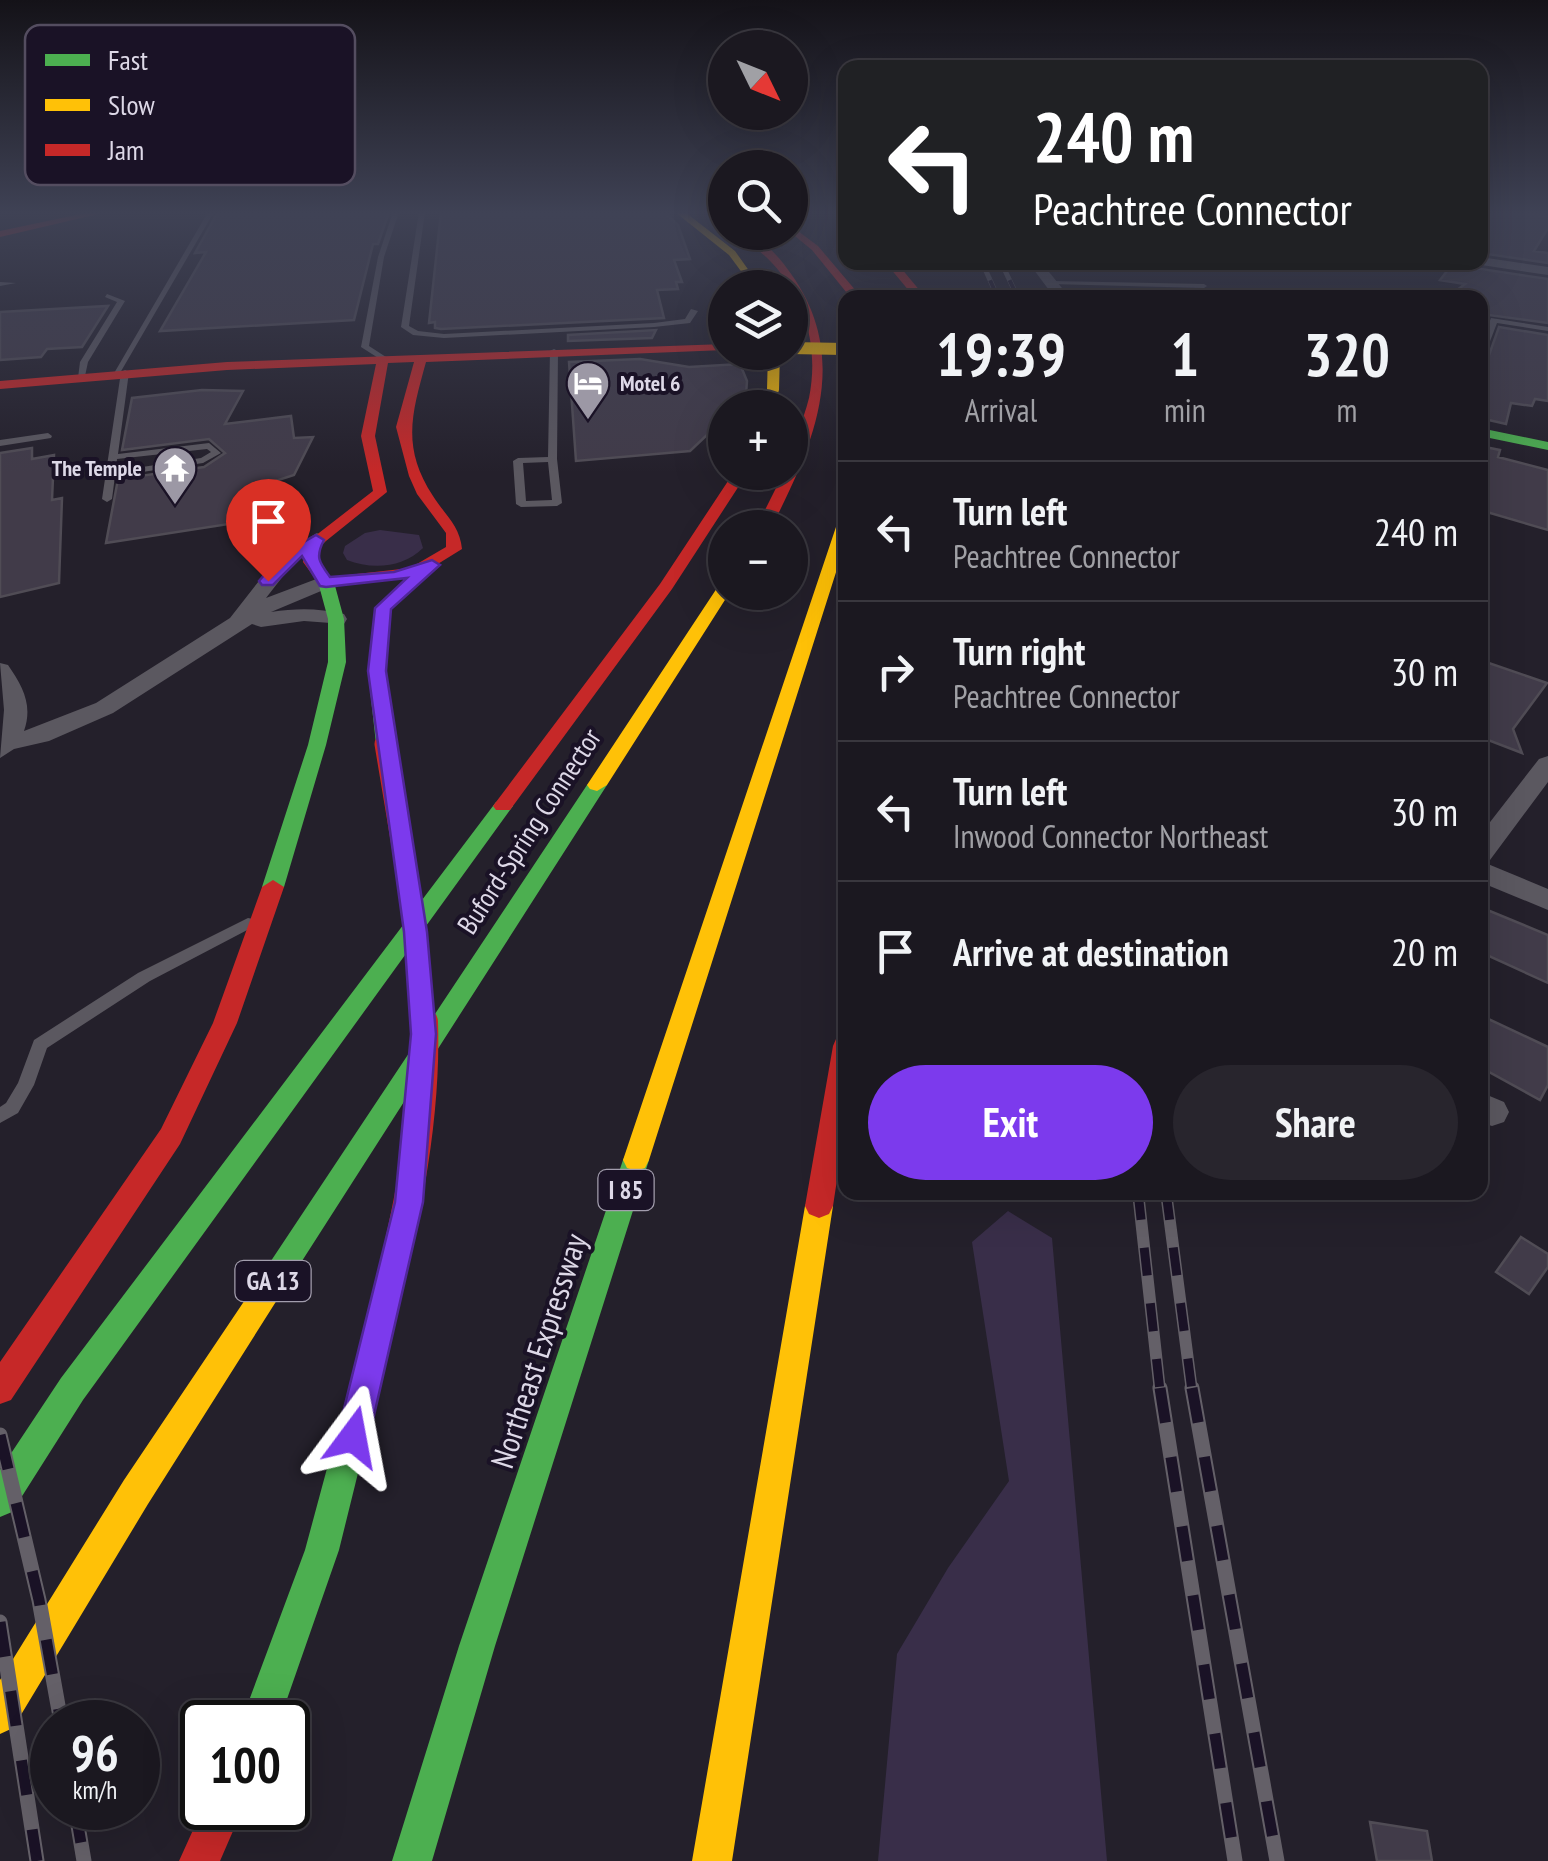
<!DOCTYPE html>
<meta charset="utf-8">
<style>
:root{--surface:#1b1820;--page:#28252d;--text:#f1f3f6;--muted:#a0a0a5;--line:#39373e;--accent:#7c3aed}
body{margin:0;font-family:"PT Sans Narrow",sans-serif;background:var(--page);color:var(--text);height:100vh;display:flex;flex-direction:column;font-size:38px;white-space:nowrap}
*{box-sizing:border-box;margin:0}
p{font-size:32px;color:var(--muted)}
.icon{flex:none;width:55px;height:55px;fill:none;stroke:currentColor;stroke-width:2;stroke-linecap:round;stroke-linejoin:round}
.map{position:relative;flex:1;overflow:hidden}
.panel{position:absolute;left:838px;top:290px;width:650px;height:910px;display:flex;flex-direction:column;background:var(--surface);border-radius:20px;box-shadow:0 10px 40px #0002,0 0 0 2px var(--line)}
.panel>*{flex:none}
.hud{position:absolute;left:838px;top:60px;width:650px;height:210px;border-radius:20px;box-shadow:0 10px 40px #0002,0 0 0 2px var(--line);background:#202124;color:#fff;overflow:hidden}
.needle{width:65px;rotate:133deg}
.fabs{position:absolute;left:708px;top:30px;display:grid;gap:20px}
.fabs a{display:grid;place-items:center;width:100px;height:100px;border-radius:50%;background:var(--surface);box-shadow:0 10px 40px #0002,0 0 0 2px var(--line);font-size:50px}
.speed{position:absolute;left:30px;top:1700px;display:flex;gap:20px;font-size:50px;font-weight:700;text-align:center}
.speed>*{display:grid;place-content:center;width:130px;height:130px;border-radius:50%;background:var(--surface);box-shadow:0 10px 40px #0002,0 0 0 2px var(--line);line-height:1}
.speed small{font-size:25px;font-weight:400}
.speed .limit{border:5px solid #111;border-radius:15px;background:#fff;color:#111}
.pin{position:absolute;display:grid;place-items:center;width:85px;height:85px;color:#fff;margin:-102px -42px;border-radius:50% 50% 50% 0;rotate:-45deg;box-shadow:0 0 10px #0007}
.pin .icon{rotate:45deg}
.me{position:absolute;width:110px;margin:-55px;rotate:13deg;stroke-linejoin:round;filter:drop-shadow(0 0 8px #0008)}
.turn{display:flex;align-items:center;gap:35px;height:210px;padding:0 30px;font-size:45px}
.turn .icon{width:130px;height:130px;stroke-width:2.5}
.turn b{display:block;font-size:70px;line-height:85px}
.eta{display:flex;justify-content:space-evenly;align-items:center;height:170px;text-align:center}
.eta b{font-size:60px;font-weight:800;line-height:70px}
.button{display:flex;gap:20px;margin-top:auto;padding:20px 30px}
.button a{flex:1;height:115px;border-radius:60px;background:var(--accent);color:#fff;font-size:40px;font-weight:800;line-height:115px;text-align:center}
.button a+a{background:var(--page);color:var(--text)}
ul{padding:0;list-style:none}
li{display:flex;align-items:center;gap:30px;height:140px;padding:0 30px;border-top:2px solid var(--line)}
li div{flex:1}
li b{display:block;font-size:38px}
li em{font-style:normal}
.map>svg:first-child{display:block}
.green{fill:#392e49}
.building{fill:#413b49;stroke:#504c55;stroke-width:2.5}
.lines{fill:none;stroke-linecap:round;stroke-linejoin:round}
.lane{fill:#5b5860;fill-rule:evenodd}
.street{fill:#5b5860;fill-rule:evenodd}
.fast{fill:#4caf50;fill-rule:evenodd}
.slow{fill:#ffc107;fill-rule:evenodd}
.jam{fill:#c62828;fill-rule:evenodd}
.rail-far2-casing{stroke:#646068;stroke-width:5}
.rail-far1-casing{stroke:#646068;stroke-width:12}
.rail-casing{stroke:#646068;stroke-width:15}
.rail-far2{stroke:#1a1226;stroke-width:4;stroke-dasharray:10;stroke-linecap:butt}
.rail-far1{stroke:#1a1226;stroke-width:9;stroke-dasharray:28;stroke-linecap:butt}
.rail{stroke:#1a1226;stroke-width:11;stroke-dasharray:35;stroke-linecap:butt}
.slow-bridge{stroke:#ffc107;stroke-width:12}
.jam-bridge-far1{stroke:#c62828;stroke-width:21}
.jam-bridge{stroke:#c62828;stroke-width:28}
.route{fill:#7c3aed;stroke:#51269a;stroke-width:2.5}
.labels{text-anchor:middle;stroke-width:8;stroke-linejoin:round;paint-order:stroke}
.far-poi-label{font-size:22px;font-weight:bold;fill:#ddd8e7;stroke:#1a1226;text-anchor:start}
.shield{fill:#1a1226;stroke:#a29dad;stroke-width:2.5}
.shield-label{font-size:25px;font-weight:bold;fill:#ddd8e7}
.street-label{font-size:28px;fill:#ddd8e7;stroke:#1a1226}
.near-street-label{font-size:32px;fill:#ddd8e7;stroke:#1a1226}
.key{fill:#1a1226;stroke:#544d60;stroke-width:2.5}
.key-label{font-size:28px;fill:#ddd8e7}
</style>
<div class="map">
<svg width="1548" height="1861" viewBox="0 0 1548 1861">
<rect width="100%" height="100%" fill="#24202b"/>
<path class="green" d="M380,530l39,5 4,13c-20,20 -51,22 -76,12l-4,-7 2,-7 20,-13z
M1008,1211l44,27 55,623h-229l19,-207 51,-86 61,-87 -37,-239z"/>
<path class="building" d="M218,212h171l-11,32h-5l-19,76 -194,11 46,-79 -11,1z
M441,212h223l14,13 12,34 -16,1 8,22h-6l2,7 -21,1 7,28 -223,11 -6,-1v-6l-6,1z
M1494,212l54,4v12l-14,23 14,2v10l-68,-10v-24z
M1454,262h18l2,6 74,11v44l-59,-8 -9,21v-38l-28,-4 13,-10 -25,-4z
M108,306l-26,41 -35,2 -6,8 -41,3v-48z
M1499,327l49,8v66l-13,-2 -3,7 -21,-3 -5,21 -26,-6v-55l8,-5z
M656,330l-4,8 -84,3v-6z
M640,359l49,8 51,-3 7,17 -2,27h-20v10l-35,33 -114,10 -7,-99z
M202,390l41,1 -18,33 66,-8 3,22 19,-1 -19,38 -25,8 5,22 -21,3 2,12 -149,23 12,-64 86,-12 21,-14 -16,-14 -87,11 10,-52z
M1480,446l20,4 -2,7 50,13v60l-68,-20z
M32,448v11l22,-4 -2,45 10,-2 -3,85 -59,14v-144z
M1480,660l67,23 -34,46 9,24 -42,-16z
M1480,907l68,28v48l-68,-31z
M1480,1015l68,32v38l-8,15 -60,-33z
M1521,1237l27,17v13l-19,27 -33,-22z
M1370,1822l57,9 5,30h-55z"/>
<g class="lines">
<path class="lane" d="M208,212h6l-94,161 -7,2z
M393,212h6l-15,45 -15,89 17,11 -3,4 -22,-14 17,-90z
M419,212h6l-16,114 9,5 26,3 210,-11 31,-4 6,-10 7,2 -8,12 -36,4 -210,11 -31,-3 -12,-8z
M1052,281l152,3 3,2 -3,2 -154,-4z
M0,282l16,1 -16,3z
M1365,291l31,5 3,2 -36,-4z
M107,294l18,7 -37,61 -3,14 -7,2 2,-16 37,-60 -12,-5z
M1491,318l57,9v4l-51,-8 -13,34 -4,2v-12z
M554,349l4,2 -1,108 5,44 -5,3 -36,1 -5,-3 -3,-43 5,-3 30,-1 2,-106zM548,462l4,38 -26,1 -3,-38z
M125,370l4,2 -11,82 91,-11 12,10 -18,10 -88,13 -3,23 -5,3 -5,-3 19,-127zM207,449l4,3 -10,6 -85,13 1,-12z
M48,433l4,3 -1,2 -51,8v-6z
M248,918l5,1 2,4 -2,4 -103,54 -103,67 -13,37 -16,28 -18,10v-16l6,-4 12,-20 16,-43 104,-67z"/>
<path class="street" d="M1480,257l68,10v8l-73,-11 5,-2z
M1028,262h13l29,36h-15z
M317,533l10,6 -3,4 -30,19 -28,36 53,-20h14l4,4 -4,4 -62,26c26,-4 47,-4 73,2l3,5 -3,5 -40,-3 -43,6 -9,-3 -139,89 -64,28 -35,8 -14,9 4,-48 -4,-47 8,2c15,22 25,40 16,66l72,-28 134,-85 50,-64z
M1548,756v26l-58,78 -7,2 65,27v21l-68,-28v-47l59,-76z
M1480,1092l24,10 5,10 -5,10 -12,4 -12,-4z"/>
<path class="fast" d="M1480,428l68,14v8l-68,-14z
M427,562l13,3 -49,44 -5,62 8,73 -9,6 -9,-6 -8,-73 7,-63z
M326,577l8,5 10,37 2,43 -20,83 -42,142 -11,7 -11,-7 46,-142 20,-83v-43l-10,-37z
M597,779l10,6 -330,515 -10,4 -10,-4 -5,-9 5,-9 330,-497z
M503,800l10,6 -3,4 -427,590 -71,112 -12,5v-47l61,-92 435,-576z
M636,1149l9,3 4,8 -154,486 -63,215h-40l67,-215 164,-486 4,-8z
M368,1357l11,5 4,10 -44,178 -60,172h-38l64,-172 48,-178 4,-10z"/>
<path class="slow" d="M675,212h10l50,39 22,31h-8l-20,-27z
M768,352h12l-1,38 -6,18h-12l6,-18z
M845,517v27l-196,616 -4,8 -9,3 -9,-3 -4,-8 215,-639z
M725,583v9h5l-123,193 -10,6 -7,-2 -3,-4 130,-197z
M819,1194l10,4 4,8 -101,655h-40l113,-655 4,-8z
M267,1278l10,4 5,9 -5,9 -129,204 -135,224 -13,6v-54l124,-200 133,-198z"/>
<path class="jam" d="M90,212h17l-107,25v-6z
M790,225l28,21 44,52h-11l-39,-48 -22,-18z
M737,232c18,0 38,20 49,35 67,87 30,173 -15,261h-15l28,-56h6c0,-25 13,-49 19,-74 10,-49 -3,-99 -37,-135 -11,-12 -24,-20 -35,-31z
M885,262h11l30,36h-11z
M725,344v6l-299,12c-14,51 -25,85 7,134 12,19 27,30 29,53l-42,26 -94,12 -6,-2 -17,-23 3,-19 67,-52 -12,-55 15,-72 -149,6 -227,19v-8l227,-19zM414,362l-18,65 13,49 8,18 29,39v14l-36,21 -80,9 -11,-15 2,-17 66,-53 -12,-56 13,-73z
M734,472h14l-76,117 -162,221h-14l-3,-4 3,-4 164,-218z
M273,880l11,7 -47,136 -57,121 -169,256 -11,4v-42l161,-233 52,-106 49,-136z
M845,1037v90l-12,79 -4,8 -10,4 -10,-4 -4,-8 28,-160 3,-7z
M203,1808h40l-23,53h-41z"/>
<g class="rail-far2-casing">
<path id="rail-far2" d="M982,262l16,36
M1001,262l17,36"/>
</g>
<g class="rail-far1-casing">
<path id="rail-far1" d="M1138,1192l22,199
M1166,1192l26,199"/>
</g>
<g class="rail-casing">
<path id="rail" d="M1160,1388l75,473
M1192,1388l85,473
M0,1435l39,165 22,122
M0,1622l37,239
M75,1808l9,53"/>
</g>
<use href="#rail-far2" class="rail-far2"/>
<use href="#rail-far1" class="rail-far1"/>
<use href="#rail" class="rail"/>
<path class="slow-bridge" d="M790,348l55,1"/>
<path class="jam-bridge-far1" d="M385,744l30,179 9,102"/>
<path class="jam-bridge" d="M368,1372c28,-114 60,-231 56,-350"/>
</g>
<linearGradient id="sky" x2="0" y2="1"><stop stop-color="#141218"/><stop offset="0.45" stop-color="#3f4255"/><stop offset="1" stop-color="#3f4255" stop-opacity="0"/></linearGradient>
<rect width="1548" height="473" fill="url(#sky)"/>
<path class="route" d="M316,535l8,5c-9,17 -5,22 6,37l64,-5 38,-12 8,5 -49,44 -5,62 41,261 9,102 -13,168 -54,235 -5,12 -11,4 -11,-4 -5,-12 58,-235 16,-168 -7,-102 -36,-261 7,-63 32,-30 -81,9 -6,-1 -18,-30 -29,29h-11l-3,-4 22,-26z"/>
<defs>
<g id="hotel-pin" transform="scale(2.25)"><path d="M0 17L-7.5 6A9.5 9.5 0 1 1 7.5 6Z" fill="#9c98a5" stroke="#1a1226"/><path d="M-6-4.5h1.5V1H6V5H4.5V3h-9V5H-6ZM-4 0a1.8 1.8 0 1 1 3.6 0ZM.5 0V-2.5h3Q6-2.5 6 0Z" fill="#fff"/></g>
<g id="temple-pin" transform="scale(2.25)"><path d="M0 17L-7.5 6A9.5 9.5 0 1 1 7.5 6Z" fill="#9c98a5" stroke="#1a1226"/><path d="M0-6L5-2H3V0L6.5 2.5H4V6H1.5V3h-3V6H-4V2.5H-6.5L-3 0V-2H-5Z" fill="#fff"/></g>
</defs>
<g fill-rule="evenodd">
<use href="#hotel-pin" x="588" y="383"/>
<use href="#temple-pin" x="175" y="468"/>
</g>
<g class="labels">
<g class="far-poi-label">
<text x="620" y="391">Motel 6</text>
<text x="142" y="476" text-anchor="end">The Temple</text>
</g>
<g class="shield">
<rect x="598.5" y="1170" width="55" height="40" rx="8"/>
<rect x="235.5" y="1261" width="75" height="40" rx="8"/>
</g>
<g class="shield-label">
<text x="626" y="1199">I 85</text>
<text x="273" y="1290">GA 13</text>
</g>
<g class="street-label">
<text transform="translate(529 831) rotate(-57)" y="10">Buford-Spring Connector</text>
</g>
<g class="near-street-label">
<text transform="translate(539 1351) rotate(-72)" y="11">Northeast Expressway</text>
</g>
</g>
<rect x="25" y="25" width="330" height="160" rx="15" class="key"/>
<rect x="45" y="54" width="45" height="12" fill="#4caf50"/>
<rect x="45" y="99" width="45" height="12" fill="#ffc107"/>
<rect x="45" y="144" width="45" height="12" fill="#c62828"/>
<g class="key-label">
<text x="108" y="70">Fast</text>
<text x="108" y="115">Slow</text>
<text x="108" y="160">Jam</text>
</g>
</svg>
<div class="fabs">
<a><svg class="needle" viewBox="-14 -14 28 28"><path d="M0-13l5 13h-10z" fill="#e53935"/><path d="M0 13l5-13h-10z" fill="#a0a0a5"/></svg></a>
<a><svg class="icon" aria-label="search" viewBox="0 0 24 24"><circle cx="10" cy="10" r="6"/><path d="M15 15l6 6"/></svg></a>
<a><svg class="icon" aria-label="layers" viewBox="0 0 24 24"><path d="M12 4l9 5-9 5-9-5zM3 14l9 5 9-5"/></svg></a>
<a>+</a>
<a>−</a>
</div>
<div class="speed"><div>96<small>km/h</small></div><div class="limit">100</div></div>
<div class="pin" style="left:268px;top:581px;background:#d93025"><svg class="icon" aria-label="arrive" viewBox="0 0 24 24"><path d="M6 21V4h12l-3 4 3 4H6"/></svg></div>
<svg class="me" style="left:353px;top:1437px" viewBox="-20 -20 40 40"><path d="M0-17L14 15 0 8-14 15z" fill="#7c3aed" stroke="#fff" stroke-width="4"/></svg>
<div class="hud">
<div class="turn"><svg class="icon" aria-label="left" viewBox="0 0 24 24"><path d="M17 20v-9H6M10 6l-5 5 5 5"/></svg><div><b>240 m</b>Peachtree Connector</div></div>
</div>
<section class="panel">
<div class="eta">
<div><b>19:39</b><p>Arrival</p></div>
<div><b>1</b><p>min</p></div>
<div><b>320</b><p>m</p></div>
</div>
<ul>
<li><svg class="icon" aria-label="left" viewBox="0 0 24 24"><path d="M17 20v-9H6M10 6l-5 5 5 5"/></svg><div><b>Turn left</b><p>Peachtree Connector</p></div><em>240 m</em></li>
<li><svg class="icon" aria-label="right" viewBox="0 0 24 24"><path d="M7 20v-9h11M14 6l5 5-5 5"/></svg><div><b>Turn right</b><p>Peachtree Connector</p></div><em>30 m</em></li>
<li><svg class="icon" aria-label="left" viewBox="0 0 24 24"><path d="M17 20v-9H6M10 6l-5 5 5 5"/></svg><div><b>Turn left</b><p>Inwood Connector Northeast</p></div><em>30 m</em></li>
<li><svg class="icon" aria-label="arrive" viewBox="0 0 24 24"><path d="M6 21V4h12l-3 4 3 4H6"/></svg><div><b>Arrive at destination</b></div><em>20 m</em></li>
</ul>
<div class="button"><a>Exit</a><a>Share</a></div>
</section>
</div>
